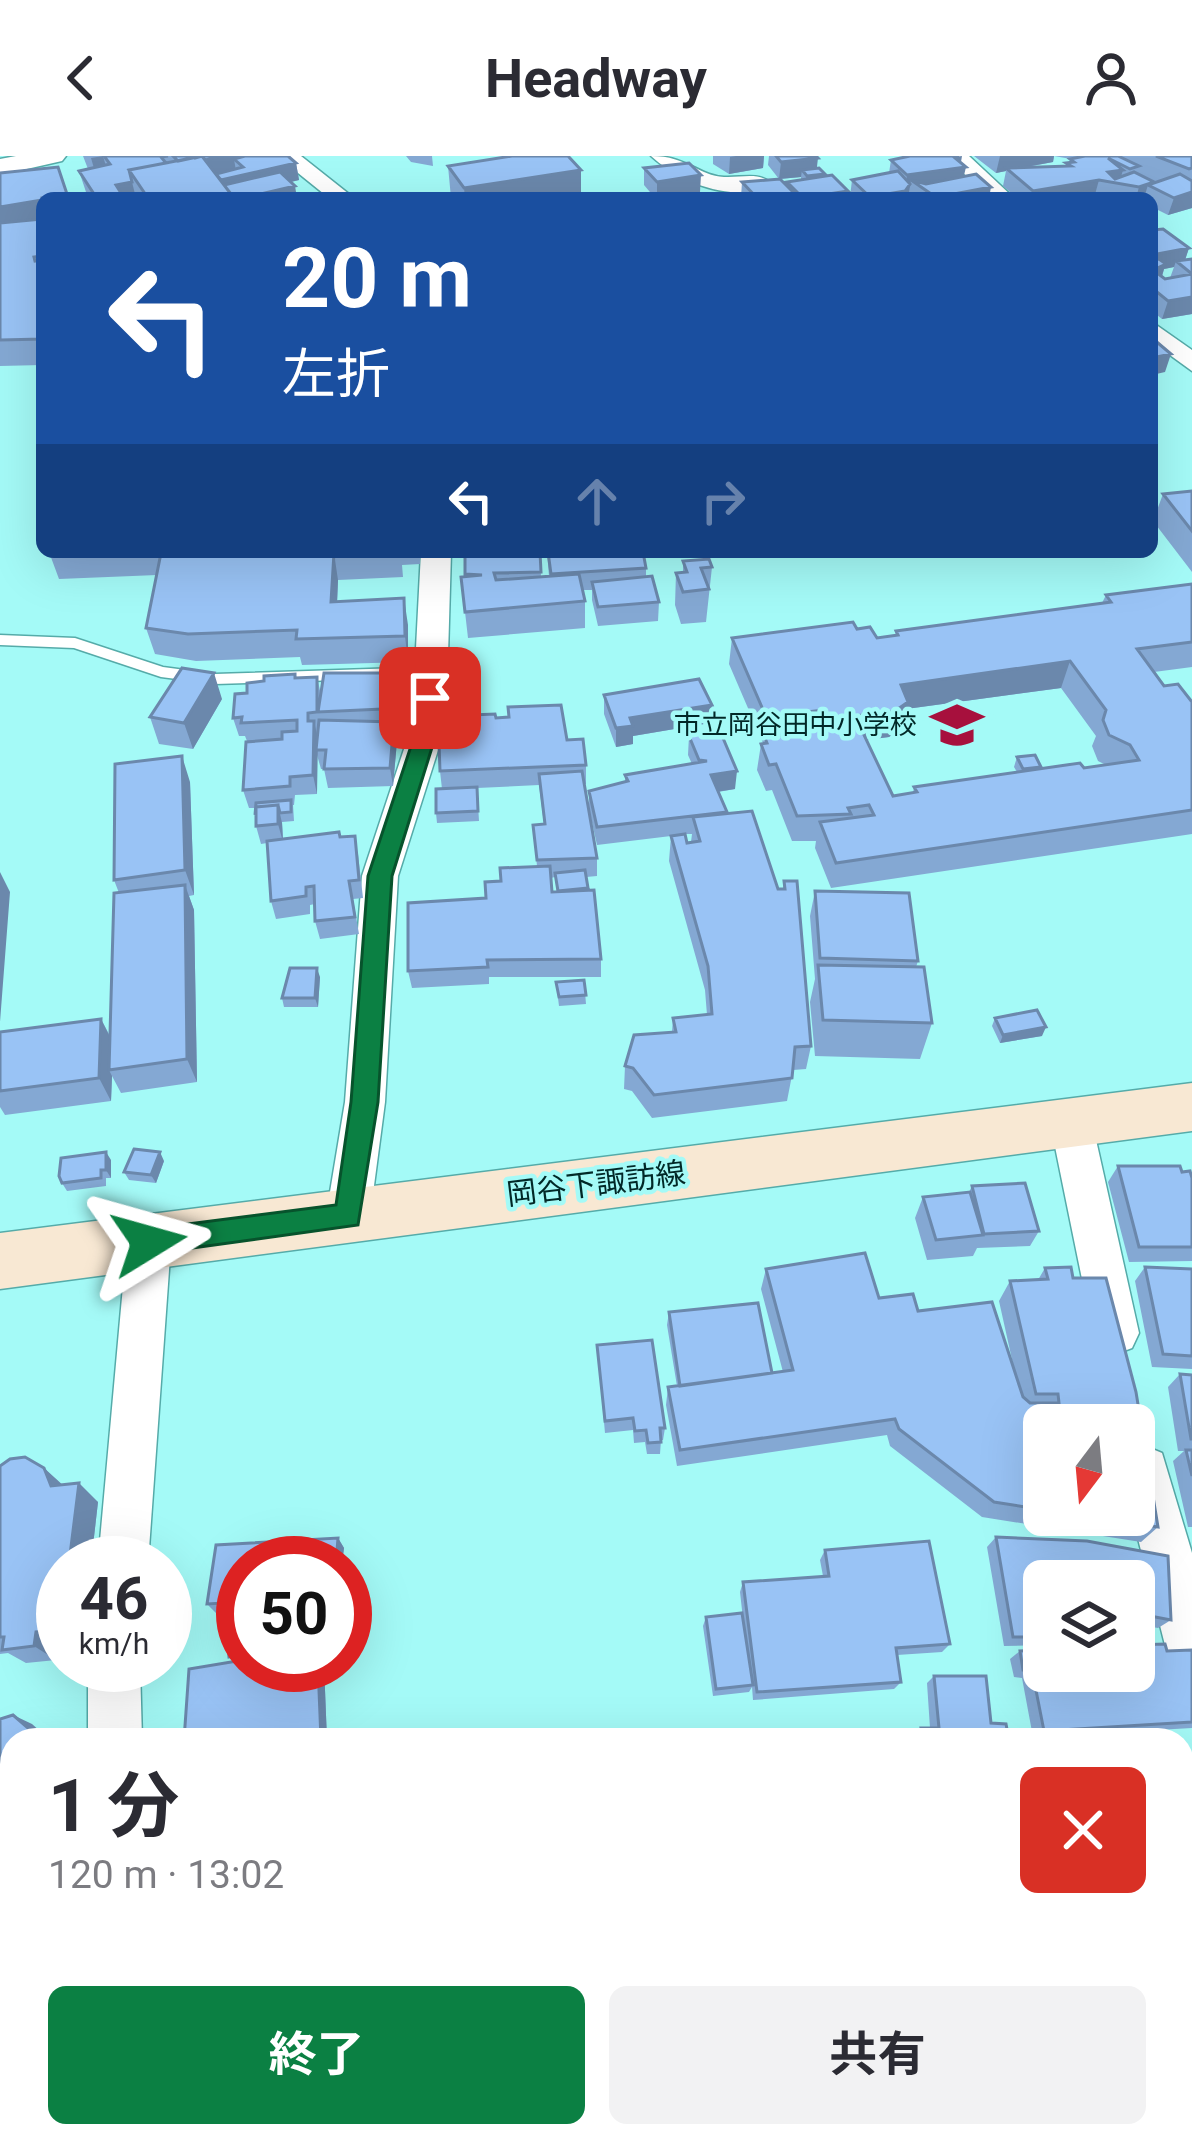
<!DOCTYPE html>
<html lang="ja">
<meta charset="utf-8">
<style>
:root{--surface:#fff;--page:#f2f2f3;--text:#2b2b33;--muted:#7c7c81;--accent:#0b8043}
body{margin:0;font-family:Roboto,"Noto Sans JP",sans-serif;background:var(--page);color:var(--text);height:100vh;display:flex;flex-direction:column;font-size:45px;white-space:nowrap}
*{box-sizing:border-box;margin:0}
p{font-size:39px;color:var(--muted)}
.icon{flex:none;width:66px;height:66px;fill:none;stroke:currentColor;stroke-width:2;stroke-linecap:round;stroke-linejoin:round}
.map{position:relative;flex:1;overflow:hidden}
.sheet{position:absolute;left:0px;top:1572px;width:1194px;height:420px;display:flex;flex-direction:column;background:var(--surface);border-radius:36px 36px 0 0;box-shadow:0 12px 48px #0002}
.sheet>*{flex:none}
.top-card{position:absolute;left:36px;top:36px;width:1122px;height:366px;border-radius:18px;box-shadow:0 12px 48px #0002;background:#1a4fa0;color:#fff;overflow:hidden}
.needle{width:78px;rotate:196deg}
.fabs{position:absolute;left:1023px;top:1248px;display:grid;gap:24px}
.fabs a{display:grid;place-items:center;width:132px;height:132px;border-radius:18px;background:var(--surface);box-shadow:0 12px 48px #0002;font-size:60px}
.speed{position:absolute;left:36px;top:1380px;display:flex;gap:24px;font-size:60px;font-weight:700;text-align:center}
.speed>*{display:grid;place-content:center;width:156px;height:156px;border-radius:50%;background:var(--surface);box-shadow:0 12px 48px #0002;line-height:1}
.speed small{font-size:30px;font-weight:400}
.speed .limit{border:18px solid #d22;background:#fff;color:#111}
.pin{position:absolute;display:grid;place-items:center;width:102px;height:102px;color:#fff;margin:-51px;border-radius:24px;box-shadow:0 6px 18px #0006}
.me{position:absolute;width:132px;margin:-66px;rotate:82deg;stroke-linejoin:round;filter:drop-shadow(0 0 9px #0008)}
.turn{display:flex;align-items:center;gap:42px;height:252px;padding:0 48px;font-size:54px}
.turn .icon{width:156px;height:156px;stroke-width:2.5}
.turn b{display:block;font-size:84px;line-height:102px}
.lanes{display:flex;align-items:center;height:114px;padding:0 48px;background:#0003;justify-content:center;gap:60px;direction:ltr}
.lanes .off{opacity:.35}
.round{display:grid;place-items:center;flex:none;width:126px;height:126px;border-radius:18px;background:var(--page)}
.summary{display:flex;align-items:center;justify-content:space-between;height:204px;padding:0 48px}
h1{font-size:72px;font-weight:700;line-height:90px}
.cta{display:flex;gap:24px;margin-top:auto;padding:24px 48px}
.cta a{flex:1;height:138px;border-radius:18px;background:var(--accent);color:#fff;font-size:48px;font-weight:700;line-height:138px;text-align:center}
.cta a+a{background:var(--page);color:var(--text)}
header{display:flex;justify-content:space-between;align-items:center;height:156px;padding:0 48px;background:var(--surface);font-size:54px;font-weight:700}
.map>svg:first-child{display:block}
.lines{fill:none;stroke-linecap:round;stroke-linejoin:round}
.service-casing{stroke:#55aba9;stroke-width:3}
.minor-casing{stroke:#55aba9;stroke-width:3}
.tertiary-casing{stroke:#55aba9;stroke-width:3}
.secondary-casing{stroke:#55aba9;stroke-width:3}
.service{fill:#fff;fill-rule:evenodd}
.minor{fill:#fff;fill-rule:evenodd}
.tertiary{fill:#fff;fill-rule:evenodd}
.secondary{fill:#f8e8d3;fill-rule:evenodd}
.wall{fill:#84a8d3;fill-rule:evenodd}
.shaded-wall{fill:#6b88ac}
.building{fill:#99c3f5;stroke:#6b88ac;stroke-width:3;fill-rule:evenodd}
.route{fill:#0b8043;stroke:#07532c;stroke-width:3}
.labels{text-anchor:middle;stroke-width:9;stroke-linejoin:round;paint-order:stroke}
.far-poi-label{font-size:27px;fill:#012827;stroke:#a4faf7;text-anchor:end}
.street-label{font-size:30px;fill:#012827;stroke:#a4faf7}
</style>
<header><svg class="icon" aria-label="back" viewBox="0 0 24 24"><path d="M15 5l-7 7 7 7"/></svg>Headway<svg class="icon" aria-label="person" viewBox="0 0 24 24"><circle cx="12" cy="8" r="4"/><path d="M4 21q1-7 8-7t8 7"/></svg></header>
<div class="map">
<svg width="1192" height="1992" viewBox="0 0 1192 1992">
<rect width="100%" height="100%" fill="#a4faf7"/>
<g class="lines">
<g class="service-casing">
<path id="service" d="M0,479l75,3 88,29 52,7 216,-7 8,5 -8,5 -216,7 -54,-7 -87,-29 -74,-3z"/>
</g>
<g class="minor-casing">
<path id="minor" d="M277,0h24l53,42h-25z
M651,0c37,0 48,20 73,21 17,1 33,-5 46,5 -33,25 -92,-1 -119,-26z
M945,0h24l45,42h-24z
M1152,166l40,28v21l-40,-29z
M421,396h30l-5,173 -48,151 -13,226 -15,114 -7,13 -15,6 -15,-6 -7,-13 19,-114 17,-226 50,-151z
M1071,949l15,5 6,12 47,211 -7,15 -16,6 -16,-6 -7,-15 -43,-211 6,-12z
M149,1067l16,5 6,14 -23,321h-50l29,-321 6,-14z
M1145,1290l17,7 30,100v122l-19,-7 -7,-19 -34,-134 2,-64z
M88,1509h52l2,75h-54z
M105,1980h62l1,12h-62z"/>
</g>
<g class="tertiary-casing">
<path id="tertiary" d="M16,0h50l-4,5 -62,14v-16z"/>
</g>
<g class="secondary-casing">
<path id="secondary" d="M1192,927v48l-1192,158v-56z"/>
</g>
<use href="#service" class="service"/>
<use href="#minor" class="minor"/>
<use href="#tertiary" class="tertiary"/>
<use href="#secondary" class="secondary"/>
</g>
<path class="wall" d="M83,0h205l8,7 3,17 -8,2 6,16h-209l-9,-27 9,-2z
M406,0h26l1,10 -22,-4z
M713,0h51l-1,12 -34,6 -16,-10z
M769,0h47v12l9,6 22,24h-106l1,-16 37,-3 -11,-14zM801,21v2l-14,3v4l-7,-7z
M974,0h80l-1,6 -31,6 43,-1 6,-8 -17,-3h138v52l-24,7 -16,-8v-9h-135l-14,-12 3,-15 -10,2z
M891,4l70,2 3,15 25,21h-80v-6l-1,6 -58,-1 2,-17 37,-7z
M448,10l133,32h-130z
M58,11l10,31h-26v167l-42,1v-193z
M644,12l56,24 -45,6 -11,-13z
M1152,74l37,18 -4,12 7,-1v55l-30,5 -10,-8zM1174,111l-4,11 -5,1 -3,-2 2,-8z
M1192,335v81l-39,-51 10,-27z
M49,396h371v12l-18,1 1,12 -65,3 -1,22 71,23v37l-106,3 -2,-8 -104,4 -41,-7 -9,-26 11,-53 -98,4z
M465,396h75l1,25 8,-1 -2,-24 99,16v9l13,25 -1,19 -60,5 -6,-26v-10h-9l2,11v27l-117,10 -7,-61h5z
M683,405l29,6 -6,55 -25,2 -6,-19 1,-32 7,-1z
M1192,428v83l-38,5 10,14 28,16v132l-361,54 -16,-40 1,-7h-24l-20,-51 -6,1 -9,-21 4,-26 2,-1 -34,-79 3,-26 125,-9 20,9 18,-2 1,-5 206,-28 4,-8zM1061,532l35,48 -4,10 6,15 8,4 -22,3 -43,1 -24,-12 -3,10 3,5 -103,15 -1,6 -20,3 -27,-56 23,-3 13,-9 4,-19z
M414,517l2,41 -9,1v12h-12l2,14 -4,45 -65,2 -4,-19h-3l-4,-14v39l-22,1 -1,10h-1l1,16 -12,1 1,16 57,-1 18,17 5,44 -10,1 6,35 -39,5 -5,-18v-17l-5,1v9l-34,5 -5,-18 -4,-58 -6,1 -5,-18 -1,-18h-6l-6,-18 4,-49 -2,-5h-6l-6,-18 14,-25 49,-15 21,-1 4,18z
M604,539l106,28 -77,13v8l-17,3 -12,-33z
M222,543l-29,50 -34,-5 -9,-27z
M496,562l71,22 19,25v19h-2l13,74v18l-11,1 15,82v18h-112v7l-77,4 -4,-17 78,-73 15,-17 36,-15 -4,-41 11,-1 -5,-39 -62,3 2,33 -42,2 -1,-10 6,-24 -2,-18zM555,721l2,15h-5l-1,-14z
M689,580l46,53 -17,3 8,22 52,75h5l1,-8 27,165 -5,23 -13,1 -6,31 -135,17 -20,-27 -8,-2 1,-23 47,-34 1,-14 34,-3 -2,-25 -36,-129 2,-25 -74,9 -8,-36v-18l36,-9v-7l67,-11 -4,-9zM685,678h7l-1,8 -4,1z
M190,626l4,113 -5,1 5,14 3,172 -76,11 -9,-17 -1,25 -106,14 -5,-8v-75l101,-13 9,17 9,-143 -5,-13z
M815,735l103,70 -2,6 16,56 -12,36 -105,-3 -5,-54 5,-23 -5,-63z
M320,821l-2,30h-34l-2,-9z
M584,824l2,24 -27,2 -3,-24z
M995,862l47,18 -42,7 -8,-17z
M111,1004v18h-5v8l-39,5 -5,-8z
M164,1005l-8,22 -27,-3 -5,-8z
M1118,1010l64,6 10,6v83l-63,1 -21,-80z
M972,1030l67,45 -9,15 -53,2 -4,8 -46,4 -12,-42 8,-21 46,-5z
M1145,1111l47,2v100l-40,-2 -17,-86z
M1045,1112l28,10 85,249 -17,15 -159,-25 -92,-71 -3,-11 -210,31 -11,-61 2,-18 9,-1 -10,-61 2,-13 103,61 11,-1 -22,-83 5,-20 113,29 39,13 95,53 -14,-63 11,-20 28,-1zM1044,1269l90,90h-90z
M597,1189l68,83 -2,12h-2l-1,14h-13l-2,-12 -11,1 -1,-13 -28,3z
M1180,1218l12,1v152h-4l-15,-66 11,-10h-6l-10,-64z
M0,1310l44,2 18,17 36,17 -7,61h-28v83l-5,1 -2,13 -30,3 -18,-10 -8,1z
M996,1381l91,4 81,15 3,64 -13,8 -24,-4v-43h-90v64l-40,1 -17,-99z
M338,1382l6,10 -2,15h-99v102h81l3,75h-143l5,-71 45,-7 -5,-5 -5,-45 -8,1 -9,-9 9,-59z
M825,1394l125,94 -8,8 -45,3 4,27 -7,7 -141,11 -1,-13 -3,5 -36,4 -10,-70 3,-9 39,20 -5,-45 3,-10 80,-6 -3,-16z
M1192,1494v78l-159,9 -11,-59 -8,-1 -4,-18 10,-8 24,20 123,-20z
M934,1520l57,47 18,17h-95v-6l7,-6h9l-3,-45z
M1192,1785v207h-258l-2,-8 34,-4h216v-33l10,1 -10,-41z"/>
<path class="shaded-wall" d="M103,0l7,24 -12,2 -7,-24z
M223,0h53l-42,3 2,12 -33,8 -4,-18z
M736,0h28l-1,12 -34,6 1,-17z
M962,0l-2,12 6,-1 -4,17 -37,6 -14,-10 -3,18h-38l35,-7 2,-16 47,-18z
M1000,0h54l-1,6 -44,8 -3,-2v3l-10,2z
M818,2l-2,17 -14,-5 -1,7 -22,2 2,-17z
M296,7l3,17 -73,17 -11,-15z
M581,14v28h-116l-1,-10z
M1123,14l-4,14 -11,-12z
M701,19l-1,17 -43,6v-16z
M1099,24l-5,18h-63l2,-7z
M132,26l4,16h-40l20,-13z
M1148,29l-4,13h-8l3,-11z
M295,30l2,12h-53z
M991,31l-2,11h-36l1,-4z
M848,35l-1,7h-44z
M1192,36v16l-24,7 6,-17z
M42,44v26l-42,7v-26z
M1189,92l-6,18 -7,-5 -2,6 -10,2 -4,13 -8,-10v-17z
M1192,141v17l-30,5 6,-18z
M1171,198l-6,18 -13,3v-17z
M334,397l4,27 -2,48 -5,-26z
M404,442l4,27v37l-3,-26z
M1070,505l-9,27 -155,21 -4,19 -13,9 -39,5 5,-26 46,-31z
M214,517l8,26 -29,50 -9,-26z
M712,549l-2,18 -77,13v8l-17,3v-19l14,-10z
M314,565l4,18 -1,55 -4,-19z
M394,566l3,19 -4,45 -3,-18z
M182,600l8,26 4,113 -9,-25z
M737,615l-2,18 -26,4 2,-18z
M278,649l4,18 1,19 -5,-18z
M0,716l10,20 -10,130z
M185,729l9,25 3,172 -10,-23z
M317,812l3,9 -2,30 -3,-9z
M101,863l12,24 -4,27 3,6 -1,25 -12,-23z
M1046,871l-4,9 -42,7 3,-8z
M106,996l5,8v18l-5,-8z
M160,996l4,9 -8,22 -5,-8z
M44,1312l21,19 -14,-1z
M79,1327l19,19 -7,61h-22z
M338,1382l6,10 -2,15h-6z
M36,1476l22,15 -2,13 -22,-14z
M243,1498v10l-6,1 -8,-8z
M318,1509h6l3,75h-6z
M13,1559l19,9 18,16h-8z
M12,1890v5l-12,3v-5z
M337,1980h8l1,12h-7z"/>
<path class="building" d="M104,0h64l-7,1 5,6 -37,7 3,12 -16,3 5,8 -25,4 -17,-26 31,-7z
M173,0h17l2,2 -14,3z
M193,0h30l-18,4 -3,-4 -7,2z
M202,0l32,42h-86l-19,-28z
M245,0h43l8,7 -75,17 -5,-6 27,-7 -9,-8z
M512,0h56l13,14 -117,18 -16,-22z
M776,0h40l2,2 -37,4z
M910,0h49l-5,1 12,10 -59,8 -16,-15z
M1085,0h33l21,10 -9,3 -22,-11 15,12 -15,2 7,7 19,-7 20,10 -15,5 -40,-7 -66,11 -27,-23 65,-2 -5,-3 8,-1 -4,-3z
M1156,0h36v12l-3,1z
M689,7l12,12 -44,7 -13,-14z
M58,11l10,30 -26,1v2l-42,7v-34z
M819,12l6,6 -18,2 -5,-6z
M898,15l12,13 -5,7 -35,6 -18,-17z
M280,16l15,14 -51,12h-10l-10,-13z
M976,18l15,13 -37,7 9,1 3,3h-29l-26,-18 15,4z
M1180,18l12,7v11l-18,6 -26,-13z
M832,19l16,16 -45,7 -16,-16z
M780,23l17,17 -40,2 -15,-16z
M1091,35l8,7h-55z
M42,63v37l-8,1 1,4 7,-1v79l-42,1v-117z
M1163,73l26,19 -37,7v-25z
M1159,103l7,5 -13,6 12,9 27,-5 -16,-13 16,-2v38l-24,4 -16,-13v-28z
M1152,182l19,16 -19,4z
M1192,335v40l-29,-37z
M364,396l-30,1 -3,49 73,-4 1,38 -109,3 1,-9 -109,4 -42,-6 15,-75z
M465,396h75l1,20 -47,1 2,7 83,-6 6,27 -120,11 -4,-35 21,-2 -17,-1z
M548,396h95l3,16 -95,6z
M709,403l3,8 -11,1 8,21 -26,3 -7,-19 11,-1 -4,-11z
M652,420l7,26 -61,5 -6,-25z
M1192,428v58l-55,7 27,37 14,-2 14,18v108l-356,53 -16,-41 54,-7 -5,-10 -21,3 3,6 -54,2 -21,-52 -7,1 -8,-21 6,-1 -2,-5 65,-10 -6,-18 -17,2 2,5 -42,2 -35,-81 121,-16 4,7 13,-2 7,11 21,-3 -2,-4 215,-29 -5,-7zM1070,505l36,49 -3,10 6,15 21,10 9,15 -55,8 -4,-5 -166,24 3,5 -24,4 -38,-80 40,-5 13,-9 -7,-17z
M182,512l32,5 -30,50 -34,-6z
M324,517h90v22l-10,1v12l-86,4z
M295,518v4l22,-1v35l-9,1v8h6l-1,54 -23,2v9l-47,4 3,-48 36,-3v-7l15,-1v-11l-56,3 1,-6 -9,1 2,-24 12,-1v-10l17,-2v-5z
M699,523l13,26 -82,13 3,8 -17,2 -12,-33z
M561,549l6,35 16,-1 3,26 -146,6 -1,-27 8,-28 48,-2 1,4 13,-1 -1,-10z
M319,564l75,2 -4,46 -66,1 2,-19h-10z
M720,575l17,40 -26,4 16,37 -130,15 -8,-36 39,-10 -3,-6 82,-14 -8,-1 -10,-24z
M1035,599l6,12 -18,2 -6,-12z
M182,600l3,114 -71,10 1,-116z
M582,615l15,87 -60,2 -4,-35 12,-1 -6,-50z
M477,631l1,24 -42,2v-24z
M291,644v12l-11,1 -2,-8 -22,2 -1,8 1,-12z
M278,649v19l-22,2v-19z
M752,655l26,78h7l-1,-8h13l14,165 -16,1 -3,31 -138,17 -21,-27 -8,-2 9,-31 42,-3 -3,-14 39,-4 -4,-48 -37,-130 14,-2 2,9 13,-2 -7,-24z
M339,676l1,5 15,-1 4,44 -10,1 6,36 -40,4 -1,-35 -8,1v9l-35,5 -4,-60z
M550,710l2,26 42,-2 7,69 -114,1 1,7 -80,4v-68l78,-5 -1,-16 16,-1 -1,-13z
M585,714l3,18 -30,3 -3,-18z
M185,729l2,174 -78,11 5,-177z
M815,735l94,2 9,68 -98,-3z
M818,809l106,2 8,56 -109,-3z
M290,812h27l-2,30h-33z
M584,824l2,15 -27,2 -3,-15z
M1037,854l9,17 -43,8 -8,-17z
M101,863l-2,59 -99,13v-59z
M134,993l26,3 -9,23 -27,-3z
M106,996v18h-5v8l-39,5 -3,-7 2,-18z
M1118,1010h62l2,6 8,-1 2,7v69h-53z
M1025,1027l14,48 -55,3 -12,-48z
M970,1036l13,43 -47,5 -13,-43z
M865,1097l14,45 34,-4 5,17 74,-9 31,95 7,6h29l-1,-9h-22l-26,-113 38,-2 -3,-11 26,-1 2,11h33l30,114 22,135 -81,-12h57v-90h-90v85l-50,-8 -95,-73 -4,-10 -215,31 -12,-63 125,-17 -27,-101z
M1145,1111l47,2v87l-29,-2z
M758,1147l14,70 -92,13 -11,-74z
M652,1184l13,88h-5l1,14 -13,1 -2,-13 -11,1 -2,-13 -28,3 -8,-76z
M1180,1218l12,1v64h-1z
M1186,1294h6v26z
M25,1301l19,11 7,18 28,-3 -10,80h-6l-2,67 -25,2 -2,14 -32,4 2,-13h-4v-171l10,-7z
M996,1381l91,4 81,15 3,64 -37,-7v-32h-90v56h-31z
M338,1382l-2,25h-93v91l-14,3 -6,-54 -16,1 9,-59z
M929,1385l21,103 -54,4 5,34 -144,10 -14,-110 86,-6 -4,-26z
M742,1457l11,72 -37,4 -10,-72z
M1165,1488l2,7 25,-1v72l-148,9 -12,-61h-9l-3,-19 24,-1v21h90v-26z
M243,1504v5h75l3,75h-137l5,-71z
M934,1520h52l5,47 15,1 3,16h-86l-2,-12h18z
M13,1559l29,25h-30v306l-12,3v-330z
M1107,1579l2,5 -68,-1z
M1182,1642h10v109l-10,1z
M1182,1785h10v122h-10z
M1192,1950v42h-65l-3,-12h58v-29z
M326,1980h11l2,12h-51z
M515,1980h116l6,12h-116z
M998,1980h123l2,12h-177v-3l53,-5z"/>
<path class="route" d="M430,535l10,7 -1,27 -47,151 -14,226 -20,123 -209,29 -10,-3 -4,-9 4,-9 10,-4 187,-24 15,-103 17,-226 50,-151 1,-27z"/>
<defs>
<g id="school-bare" transform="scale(4.14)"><path d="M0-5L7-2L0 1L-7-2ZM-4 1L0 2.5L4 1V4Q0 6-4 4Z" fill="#a7103d" stroke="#a4faf7" stroke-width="2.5" paint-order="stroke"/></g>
</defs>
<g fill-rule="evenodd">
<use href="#school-bare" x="957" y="569"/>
</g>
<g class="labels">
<g class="far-poi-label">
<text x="917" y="578">市立岡谷田中小学校</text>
</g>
<g class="street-label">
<text transform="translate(596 1028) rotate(-7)" y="10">岡谷下諏訪線</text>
</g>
</g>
</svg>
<div class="fabs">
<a><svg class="needle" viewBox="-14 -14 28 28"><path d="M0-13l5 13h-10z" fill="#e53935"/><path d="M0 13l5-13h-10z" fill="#7c7c81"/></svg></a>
<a><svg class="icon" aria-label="layers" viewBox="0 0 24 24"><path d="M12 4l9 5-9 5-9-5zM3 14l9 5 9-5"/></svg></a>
</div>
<div class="speed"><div>46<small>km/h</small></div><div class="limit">50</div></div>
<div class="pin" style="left:430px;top:542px;background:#d93025"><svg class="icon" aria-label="arrive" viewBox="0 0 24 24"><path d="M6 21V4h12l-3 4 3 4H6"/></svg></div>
<svg class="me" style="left:149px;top:1086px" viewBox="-20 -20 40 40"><path d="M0-17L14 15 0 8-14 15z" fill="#0b8043" stroke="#fff" stroke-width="4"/></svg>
<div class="top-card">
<div class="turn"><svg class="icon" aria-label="left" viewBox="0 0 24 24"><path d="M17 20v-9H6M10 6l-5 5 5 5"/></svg><div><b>20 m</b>左折</div></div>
<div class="lanes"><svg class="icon" aria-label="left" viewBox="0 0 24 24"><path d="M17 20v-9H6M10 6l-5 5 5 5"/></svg><svg class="icon off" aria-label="ahead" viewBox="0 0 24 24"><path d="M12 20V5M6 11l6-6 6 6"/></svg><svg class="icon off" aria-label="right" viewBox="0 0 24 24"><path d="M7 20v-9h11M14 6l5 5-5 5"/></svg></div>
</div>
<section class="sheet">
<div class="summary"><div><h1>1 分</h1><p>120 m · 13:02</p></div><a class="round" style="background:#d93025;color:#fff"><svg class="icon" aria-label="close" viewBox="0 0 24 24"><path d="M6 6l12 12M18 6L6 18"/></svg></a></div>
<div class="cta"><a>終了</a><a>共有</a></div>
</section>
</div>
